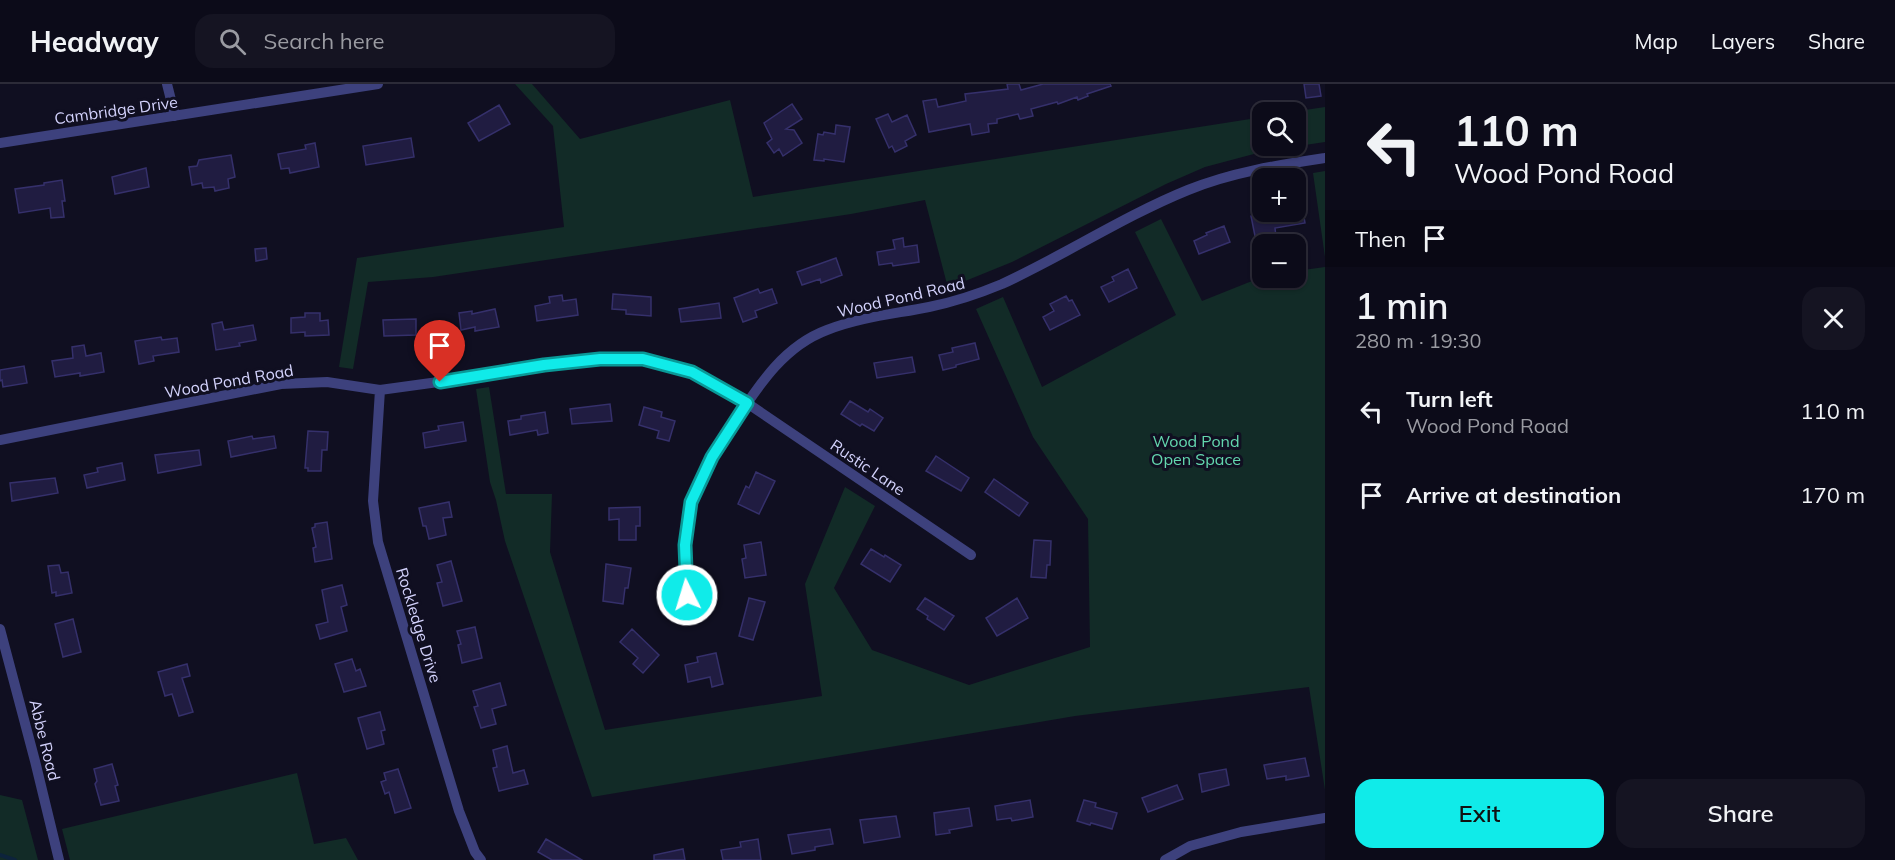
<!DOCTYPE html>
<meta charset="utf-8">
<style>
:root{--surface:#0c0b19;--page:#151422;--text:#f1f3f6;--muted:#9a9ba2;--line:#2c2b38;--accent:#10ebe9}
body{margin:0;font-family:Mulish,sans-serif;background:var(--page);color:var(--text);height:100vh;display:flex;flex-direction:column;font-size:22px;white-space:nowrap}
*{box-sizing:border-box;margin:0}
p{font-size:20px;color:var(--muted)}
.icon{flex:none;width:33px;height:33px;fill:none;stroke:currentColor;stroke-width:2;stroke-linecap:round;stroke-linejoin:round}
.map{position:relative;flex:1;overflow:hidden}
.sheet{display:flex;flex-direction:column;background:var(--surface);width:570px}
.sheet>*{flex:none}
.hud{background:#0c0b19;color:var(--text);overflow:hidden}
.fabs{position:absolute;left:1252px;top:18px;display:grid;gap:12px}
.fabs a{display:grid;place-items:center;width:54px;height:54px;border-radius:12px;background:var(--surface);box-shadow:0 2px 4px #0004,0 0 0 2px var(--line);font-size:30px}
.pin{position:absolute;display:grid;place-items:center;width:51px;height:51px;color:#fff;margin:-62px -26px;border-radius:50% 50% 50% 0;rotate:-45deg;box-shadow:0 0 6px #0007}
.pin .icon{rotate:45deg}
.me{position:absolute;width:66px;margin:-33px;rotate:355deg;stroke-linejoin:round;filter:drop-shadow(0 0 4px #0008)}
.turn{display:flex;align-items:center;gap:21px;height:126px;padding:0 30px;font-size:27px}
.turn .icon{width:78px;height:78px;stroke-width:2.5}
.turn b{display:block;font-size:42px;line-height:51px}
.then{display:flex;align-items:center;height:57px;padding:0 30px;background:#0003;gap:12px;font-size:22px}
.round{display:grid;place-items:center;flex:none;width:63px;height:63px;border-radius:18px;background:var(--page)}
.headline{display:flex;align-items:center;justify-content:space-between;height:102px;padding:0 30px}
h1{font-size:36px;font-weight:600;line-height:45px}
.primary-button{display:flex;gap:12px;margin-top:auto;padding:12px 30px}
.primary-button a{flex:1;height:69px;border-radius:18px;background:var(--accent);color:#111;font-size:24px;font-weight:600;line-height:69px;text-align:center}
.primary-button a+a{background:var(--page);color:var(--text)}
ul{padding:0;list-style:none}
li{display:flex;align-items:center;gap:18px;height:84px;padding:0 30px}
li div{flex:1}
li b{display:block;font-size:22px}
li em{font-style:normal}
header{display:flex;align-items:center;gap:36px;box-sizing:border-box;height:84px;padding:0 30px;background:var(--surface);border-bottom:2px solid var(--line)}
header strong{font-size:28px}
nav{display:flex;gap:33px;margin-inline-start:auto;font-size:21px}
.search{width:420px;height:54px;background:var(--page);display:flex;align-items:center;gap:15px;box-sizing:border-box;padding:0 21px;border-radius:18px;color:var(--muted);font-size:22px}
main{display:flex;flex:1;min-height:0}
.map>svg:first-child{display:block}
.green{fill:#122b27}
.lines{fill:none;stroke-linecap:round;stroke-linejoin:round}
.stream{stroke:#0d233c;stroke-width:4}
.building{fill:#201c41;stroke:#35306b;stroke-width:1.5}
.street{stroke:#3d417d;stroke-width:10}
.route-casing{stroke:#0a9997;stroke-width:15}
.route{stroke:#10ebe9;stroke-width:10}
.labels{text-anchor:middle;stroke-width:6;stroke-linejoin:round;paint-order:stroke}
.street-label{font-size:16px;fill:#d3d2fc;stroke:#100f21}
.park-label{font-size:16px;fill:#63d7ae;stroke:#100f21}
</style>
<header>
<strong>Headway</strong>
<div class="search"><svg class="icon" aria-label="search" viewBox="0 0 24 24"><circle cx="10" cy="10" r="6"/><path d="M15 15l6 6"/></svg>Search here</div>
<nav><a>Map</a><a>Layers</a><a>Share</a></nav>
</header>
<main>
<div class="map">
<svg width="1325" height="776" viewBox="0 0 1325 776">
<rect width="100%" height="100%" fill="#100f21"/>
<path class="green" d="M515,0h17l48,55 150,-39 23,97 510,-80v29h33v-34h-4l33,-5v35l-60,9 -60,16 -39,17 -154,78 -64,26 -23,-88 -74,14 -418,63 -65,5 -15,87 -14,-2 18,-109 207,-31 -11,-101z
M1325,87v86l-12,-84z
M1161,135l41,82 60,-24 34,1v-7l29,-4v523l-16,-103 -234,29 -483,81 -87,-256 -9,-41 -6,-18 -14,-93 13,-2 17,107h46l-2,58 55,178 217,-34 -17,-112 40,-97 30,19 -41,82 38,62 97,35 121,-38 -2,-128 -55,-82 -57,-128 27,-12 39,90 134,-72 -41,-83z
M297,689l17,71 32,-6 12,22h-288l-8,-31z
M0,711l22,5 16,60h-38z"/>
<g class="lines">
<path class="stream" d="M0,771l15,5"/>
</g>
<path class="building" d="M1007,0h12l2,6 22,-6h67l1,2 -24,8 1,2 -10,4 -1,-3 -19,7 -1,-2 -26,7 2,7 -13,3 -2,-5 -21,5v4l-9,1 1,8 -17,3 -2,-11 -41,8 -6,-31 13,-2 2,8 28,-6 -1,-7 43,-5z
M1304,0h15l2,12 -15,2z
M792,20l10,15 -16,10 8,1 8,13 -19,13 -4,-7 -5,4 -7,-10 5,-4 -8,-16z
M499,21l11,19 -31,17 -11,-18z
M888,30l4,8 15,-7 9,20 -11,6 2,5 -12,6 -3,-6 -3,2 -13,-29z
M836,41l14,2 -6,35 -20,-3v2l-10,-1 4,-26 5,1 1,-3 11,2z
M411,54l3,19 -48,8 -3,-19z
M315,59l4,24 -29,6 -1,-5 -8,1 -3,-15 28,-5 -1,-4z
M231,71l4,22 -7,2 1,9 -14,3 -1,-4 -11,1 -1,-5 -10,2 -3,-18 8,-1 2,-6z
M146,84l3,19 -34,7 -3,-17z
M62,96l3,21h-3l2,16 -13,1 -1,-10 -31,5 -4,-24 29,-4v-2z
M1275,128h28l2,11 -30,5 1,9 -20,4 -5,-25z
M1224,142l6,16 -31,12 -5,-13 13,-6 -1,-2z
M903,154l1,9 13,-2 2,17 -26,4 -1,-3 -13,2 -2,-13 18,-3 -2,-9z
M266,164l1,11 -11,2 -1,-12z
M836,174l6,17 -21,8 -1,-4 -18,6 -5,-13z
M1128,185l9,19 -28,14 -8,-15 13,-6 -2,-4z
M758,205l2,4 12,-4 5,14 -22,8 2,6 -14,5 -9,-24z
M613,210l38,3v19l-25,-2v-4l-14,-1z
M562,211l1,6 13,-2 2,16 -41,6 -2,-15 15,-3 -1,-6z
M1066,212l3,5 3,-1 8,15 -30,15 -7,-13 11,-6 -4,-7z
M719,219l2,15 -40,4 -2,-13z
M495,225l4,18 -24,4v-4l-14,3 -2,-17 13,-2v3z
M305,229h15v8l8,-1 1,15 -24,1v-4l-14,1v-15l14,-1z
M416,235v16l-32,1 -1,-16z
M222,238l2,8 29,-5 3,15 -17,3 1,3 -24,4 -4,-26z
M161,253l1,3 15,-2 2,14 -26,4 1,5 -15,3 -4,-23z
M975,259l4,16 -23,6v2l-13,3 -4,-15 14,-3 -1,-4z
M84,261l2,11 15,-3 3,19 -24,4v-3l-25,4 -3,-16 21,-3 -1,-11z
M912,273l3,15 -38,6 -3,-15z
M24,282l3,17 -24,4 -1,-7 -2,1v-11z
M850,317l18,11 2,-3 13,9 -9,13 -12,-7 -2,2 -19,-12z
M610,320l2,17 -40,3 -2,-15z
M644,323l18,5 -1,5 14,4 -6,20 -12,-3 2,-7 -20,-6z
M545,328l3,21 -10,2 -1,-5 -27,5 -2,-14 13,-2v-3z
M463,338l3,19 -41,7 -2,-15 16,-3 -1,-4z
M308,347l20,1 -1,18h-5l-1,21h-13v-3h-3z
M252,352l1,3 21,-3 2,12 -45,9 -3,-16z
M199,366l2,15 -43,8 -3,-18z
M936,372l33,22 -8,13 -35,-20z
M122,379l3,17 -38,8 -3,-13 14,-3 -1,-4z
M756,388l19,9 -16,33 -21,-10 8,-18 3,2z
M55,394l3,15 -46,8 -2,-18z
M994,395l34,24 -9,13 -34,-24z
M449,418l3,15 -9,1 3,17 -17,4 -3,-13h-3l-4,-18z
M640,423v19h-4v14h-17v-21l-10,1v-12z
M327,438l5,37 -17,3 -2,-14 3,-1 -4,-19 3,-1v-3z
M1034,456l17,1 -1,24h-3l-1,13 -15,-1z
M761,458l5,33 -21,3 -3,-19 4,-1 -2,-13z
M871,465l13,8 1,-2 16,10 -11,17 -29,-18z
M451,477l11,40 -19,5 -6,-23 5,-1 -5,-17z
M606,480l25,4 -3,20h-3l-2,16 -20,-3z
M59,481l2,8 7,-1 4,21 -16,3v-4l-4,1 -4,-27z
M342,501l5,20 -6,2 6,24 -27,8 -4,-14 12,-3 -6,-32z
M749,514l16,4 -12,38 -14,-4z
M925,514l29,18 -10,14 -17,-11 1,-3 -11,-7z
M1017,514l11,20 -31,18 -11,-18z
M73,535l8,33 -18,5 -8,-33z
M475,543l7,31 -20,5 -4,-18 3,-1 -4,-13z
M632,545l27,26 -16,18 -10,-9 5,-6 -18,-16z
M716,569l7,31 -11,3 -2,-10 -22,5 -3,-17 13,-3 -1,-5z
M352,575l4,12 4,-2 6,17 -22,6 -9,-28z
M187,580l3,12 -8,2 11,34 -14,4 -7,-22 -7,2 -7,-24z
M500,599l6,22 -14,4 4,15 -15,4 -7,-21 4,-1 -5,-15z
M380,628l5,18 -4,1 3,13 -17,5 -9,-31z
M507,662l6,27 11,-3 4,14 -29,7 -6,-23 4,-1 -4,-17z
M1305,674l4,18 -23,4v-4l-19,3 -3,-14z
M112,680l6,21 -3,1 4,15 -18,4 -6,-21 2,-3 -3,-12z
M398,685l13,39 -16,5 -6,-21 -4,2 -4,-12 5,-2 -2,-7z
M1226,685l3,16 -27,7 -3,-18z
M1177,701l6,14 -35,13 -6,-14z
M1030,716l3,17 -21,4 -1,-3 -14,2 -2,-14z
M1084,716l12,3 -1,4 22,6 -5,16 -21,-6 -1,2 -13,-4z
M969,724l3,18 -23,4 1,3 -14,2 -2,-22z
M896,732l4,21 -36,6 -4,-23z
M830,745l3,15 -18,3v3l-23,4 -4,-19z
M546,755l36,21h-30l-14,-8z
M758,755l3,21h-38l-2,-10 20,-3 -1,-5z
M683,765l2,11h-31v-5z"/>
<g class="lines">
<path class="street" d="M167,0l8,32
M0,59l378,-59
M380,306l-7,111 5,41 81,269 16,41 6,8
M0,356l281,-56 46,-2 53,8 80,-11 84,-14 56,-6h43l49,14 55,30 224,152
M687,511c-2,-27 -4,-69 5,-94 10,-29 26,-55 43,-80 24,-36 49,-75 92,-91 33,-13 67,-16 102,-23 25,-5 49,-13 73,-23 63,-29 122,-68 186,-94 44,-18 91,-25 137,-32
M0,545l35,132 24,99
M1165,776l25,-14 51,-14 84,-14"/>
</g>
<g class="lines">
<g class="route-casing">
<path id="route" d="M440,298l104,-17 56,-6h43l49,13 55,31 -35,54 -21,45 -6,43 2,50"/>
</g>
<use href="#route" class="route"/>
</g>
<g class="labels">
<g class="street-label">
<text transform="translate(116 26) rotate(-8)" y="6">Cambridge Drive</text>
<text transform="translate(901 213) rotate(-13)" y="6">Wood Pond Road</text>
<text transform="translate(229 297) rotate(-10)" y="6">Wood Pond Road</text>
<text transform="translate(868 383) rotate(34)" y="6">Rustic Lane</text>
<text transform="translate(419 541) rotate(73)" y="6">Rockledge Drive</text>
<text transform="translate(45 656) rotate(76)" y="6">Abbe Road</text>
</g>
<g class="park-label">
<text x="1196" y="363">Wood Pond<tspan x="1196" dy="18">Open Space</tspan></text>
</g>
</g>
</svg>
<div class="fabs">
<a><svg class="icon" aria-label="search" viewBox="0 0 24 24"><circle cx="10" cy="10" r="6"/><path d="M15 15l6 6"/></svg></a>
<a>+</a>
<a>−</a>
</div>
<div class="pin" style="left:440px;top:298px;background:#d93025"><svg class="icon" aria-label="arrive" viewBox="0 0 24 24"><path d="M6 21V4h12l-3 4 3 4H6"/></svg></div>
<svg class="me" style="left:687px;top:511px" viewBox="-20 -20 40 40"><circle r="17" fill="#10ebe9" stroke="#fff" stroke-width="3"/><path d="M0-11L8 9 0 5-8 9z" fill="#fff"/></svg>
</div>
<section class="sheet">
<div class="hud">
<div class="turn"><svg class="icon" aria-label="left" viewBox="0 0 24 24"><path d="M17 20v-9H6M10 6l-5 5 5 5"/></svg><div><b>110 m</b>Wood Pond Road</div></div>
<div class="then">Then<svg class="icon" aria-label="arrive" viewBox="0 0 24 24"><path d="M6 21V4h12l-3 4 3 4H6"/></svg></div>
</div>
<div class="headline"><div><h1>1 min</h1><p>280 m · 19:30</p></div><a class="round"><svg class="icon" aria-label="close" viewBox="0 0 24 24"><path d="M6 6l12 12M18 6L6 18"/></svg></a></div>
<ul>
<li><svg class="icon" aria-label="left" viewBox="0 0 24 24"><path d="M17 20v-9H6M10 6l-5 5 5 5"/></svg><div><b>Turn left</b><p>Wood Pond Road</p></div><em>110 m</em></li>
<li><svg class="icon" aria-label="arrive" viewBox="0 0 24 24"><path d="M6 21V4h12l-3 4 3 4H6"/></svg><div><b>Arrive at destination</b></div><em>170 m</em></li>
</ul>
<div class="primary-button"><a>Exit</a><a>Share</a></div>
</section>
</main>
